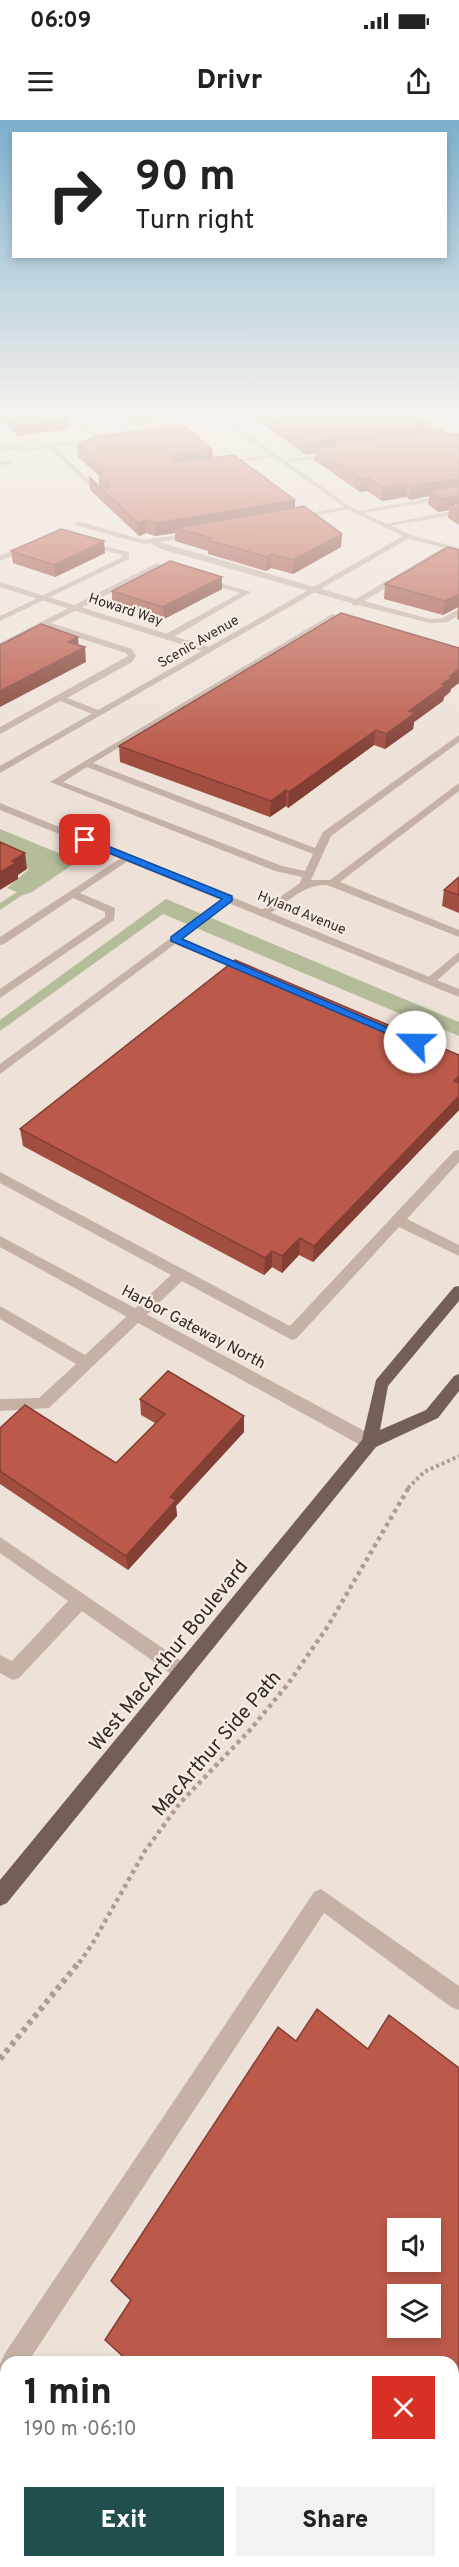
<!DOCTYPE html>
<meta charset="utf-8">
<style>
:root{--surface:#fff;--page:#f2f2f2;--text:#222;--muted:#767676;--accent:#204f4e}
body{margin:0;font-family:Overpass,sans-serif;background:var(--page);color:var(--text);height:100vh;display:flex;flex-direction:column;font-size:22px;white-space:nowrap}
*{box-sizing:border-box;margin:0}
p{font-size:20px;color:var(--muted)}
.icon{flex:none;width:33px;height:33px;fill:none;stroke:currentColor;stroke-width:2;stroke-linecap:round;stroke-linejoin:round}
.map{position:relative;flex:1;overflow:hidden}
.side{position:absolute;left:0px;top:2236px;width:459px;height:212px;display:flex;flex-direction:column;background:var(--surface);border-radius:18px 18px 0 0;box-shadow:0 3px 9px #0003}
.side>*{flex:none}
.guide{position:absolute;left:12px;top:12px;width:435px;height:126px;border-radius:0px;box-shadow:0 3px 9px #0003;background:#fff;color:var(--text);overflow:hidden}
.buttons{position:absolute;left:387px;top:2098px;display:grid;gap:12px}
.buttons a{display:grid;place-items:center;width:54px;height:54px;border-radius:0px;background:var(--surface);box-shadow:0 3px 9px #0003;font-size:30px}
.pin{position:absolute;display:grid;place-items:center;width:51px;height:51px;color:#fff;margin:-26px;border-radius:12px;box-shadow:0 3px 9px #0006}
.me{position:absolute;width:66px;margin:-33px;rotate:293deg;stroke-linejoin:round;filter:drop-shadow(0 0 4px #0008)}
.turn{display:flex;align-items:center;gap:21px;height:126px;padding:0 24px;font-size:27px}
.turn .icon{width:78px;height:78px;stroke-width:2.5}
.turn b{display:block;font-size:42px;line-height:51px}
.round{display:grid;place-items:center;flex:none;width:63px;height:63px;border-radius:0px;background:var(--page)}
.summary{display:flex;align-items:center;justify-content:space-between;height:102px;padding:0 24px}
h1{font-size:36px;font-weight:800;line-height:45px}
.primary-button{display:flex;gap:12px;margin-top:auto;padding:12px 24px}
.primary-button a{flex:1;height:69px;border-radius:0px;background:var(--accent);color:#fff;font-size:24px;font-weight:800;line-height:69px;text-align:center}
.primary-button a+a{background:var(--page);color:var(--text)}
.status{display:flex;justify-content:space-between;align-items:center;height:42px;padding:0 30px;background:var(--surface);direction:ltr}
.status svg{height:16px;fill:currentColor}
header{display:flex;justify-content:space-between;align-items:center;height:78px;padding:0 24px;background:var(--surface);font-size:27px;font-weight:800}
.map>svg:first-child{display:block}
.green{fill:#b4bc9a}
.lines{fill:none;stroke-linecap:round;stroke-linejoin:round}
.path-far2{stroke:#b19b90;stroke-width:4;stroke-dasharray:3 3;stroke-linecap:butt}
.path-far1{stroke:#b19b90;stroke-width:4.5;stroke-dasharray:4 4;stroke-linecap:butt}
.path{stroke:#b19b90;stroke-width:6;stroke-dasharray:4.5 4.5;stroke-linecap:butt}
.service{fill:#c5b1a6;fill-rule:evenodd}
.minor{fill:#c5b1a6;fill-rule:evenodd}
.tertiary{fill:#c5b1a6;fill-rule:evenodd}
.primary{fill:#735e58;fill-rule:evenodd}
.wall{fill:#a14d40}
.shaded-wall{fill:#833f34}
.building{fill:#bb5a4a;stroke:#833f34;stroke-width:1.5;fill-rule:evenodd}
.route{fill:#1a73e8;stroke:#114b97;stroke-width:1.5}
.labels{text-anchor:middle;stroke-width:4.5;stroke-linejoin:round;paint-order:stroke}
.far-street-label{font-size:14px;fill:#322926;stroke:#f7ece4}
.street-label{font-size:16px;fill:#322926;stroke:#f7ece4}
.near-street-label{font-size:20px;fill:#322926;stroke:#f7ece4}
</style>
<div class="status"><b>06:09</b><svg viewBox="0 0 49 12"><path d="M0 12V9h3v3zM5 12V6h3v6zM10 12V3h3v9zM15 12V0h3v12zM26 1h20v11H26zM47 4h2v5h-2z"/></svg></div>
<header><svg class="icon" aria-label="menu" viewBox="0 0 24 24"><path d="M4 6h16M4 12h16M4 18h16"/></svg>Drivr<svg class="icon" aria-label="share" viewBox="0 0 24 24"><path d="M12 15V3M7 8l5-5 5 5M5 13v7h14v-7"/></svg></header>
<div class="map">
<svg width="459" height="2447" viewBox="0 0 459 2447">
<rect width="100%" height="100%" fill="#eee2d8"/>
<path class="green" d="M0,709l78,32 -46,31 -11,4 -21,14v-7l17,-11 -10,-4 22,-19 -29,-12z
M166,779l293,123v14l-30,-13 -2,2 -264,-111 -163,117v-11z"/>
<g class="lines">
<path class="path-far2" d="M408,1368l16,-16 35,-16"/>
<path class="path-far1" d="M79,1843l12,-17 54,-95 35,-48 70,-73 38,-46 40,-58 81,-139"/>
<path class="path" d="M0,1939l80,-98"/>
<path class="service" d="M70,296h7l24,22v2h-4z
M106,296h7l21,18 -5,1z
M252,296h16l-43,8 -3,-2z
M48,325h4l53,49v2h-4l-53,-49z
M0,327h29l3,2 -32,2z
M337,333l-2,3 -53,7 -3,-2z
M275,334l-2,3 -51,8 -3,-2z
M11,340l2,3 -13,3v-4z
M459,373v4l-102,17 -4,-2z
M349,386l2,3 -56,10 -4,-2z
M459,390v4l-75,13 -4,-2z
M77,401l67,19 54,-8 -3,4 -36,6 197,57 92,-54 3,4 -87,52 66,18 13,-1 16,-9v6l-11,7 -18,1 -72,-18 -4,1 -3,-3 -190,-54 -11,-6 -6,1 -70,-19z
M82,421l47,11v7l-129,62v-5l121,-58 1,-3 -40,-10z
M28,424l7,2 -35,15v-5z
M157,443l27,9 -4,2 -20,-6 -109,55 81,26 4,7 -4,6 -65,36 34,13v4h-6l-35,-14 -60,33v-7l128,-71 -2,-3 -81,-26 -45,22v-6z
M200,457l51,15 -81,47h-6v-4l76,-42 -40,-12z
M332,494l7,2 -246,147 222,85 8,-16 136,-97v7l-128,94 -20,44h19l129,-97v8l-119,91 119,48v7l-132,-52c-32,-1 -50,33 -67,30v-4l40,-28 2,-6 -27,-6 -225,-89zM87,647l226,87 -8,17 -23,-5 -219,-84z
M127,734l5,3 -1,2 -51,34 35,15 -1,12 -114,78v-9l105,-72v-5l-32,-14 -69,46 -4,1v-8z
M229,775l5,3 -1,2 -51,38 71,31v4h-8l-70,-29 -175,130v-10z
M459,832v9l-25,22h-8v-4z
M459,1030v12l-52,57 52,26v11l-60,-29 -102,111 -5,2 -110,-59 -133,127 -49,3v-12l39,-1 37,-34 -76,-45v-13l85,49 86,-80 -171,-92v-11l290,154 164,-175z
M0,1417l189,129 3,6 -3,6 -6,2 -6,-2 -95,-67 -63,67 -6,2 -13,-7v-18l12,6 56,-60 -68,-48z
M321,1769l138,97v24l-8,-3 -127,-94 -296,449h-22v32l-6,2v-32l5,-11 309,-461z
M0,2289l6,3v30l-6,-3z
M121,2442h29l2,5h-29z"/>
<path class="minor" d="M224,299l2,3 -61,9 -3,-2z
M109,315l2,3 -82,13 -3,-2z
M406,414l53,14v4l-53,-14z
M0,462l212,66 1,2 -7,2 -206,-65z
M0,1116l376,201 2,5 -2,5 -6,1 -6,-1 -364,-200z"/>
<path class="tertiary" d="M215,296h7l129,91 62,29 -413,237v-7l403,-230 -56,-27z
M0,683l459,186v8l-459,-187z"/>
<path class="primary" d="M459,1166v15l-71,85 -8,44 46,-20 28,-34 5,-2v17l-21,27 -62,29 -369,456 -7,3v-26l362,-440 14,-60 78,-93z"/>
</g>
<path class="wall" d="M0,296h66l2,2 1,11 -51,7 -18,-17z
M125,296h60l-51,7z
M257,296h161l12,14 21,5 8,-1v91l-11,-7 1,-8 -11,2 -10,-8 1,-8 -19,4 -4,-3 -24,4 -15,-10 -7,1 -46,-32 1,-7 -9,2 -49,-35z
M77,325l135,4 1,8 82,43v8l46,39 -48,27 -22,-6 -5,3 -58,-17v-3l-33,-10v-8l-20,3 -9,-3 -7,3 -49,-46 -1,-13 10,9v-10l-21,-19z
M459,430v70l-2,-1 1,-12 -15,8 -59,-16 1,-15z
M11,431l94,2 -50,24 -42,-14z
M222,457v12l-58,30 -52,-16v-12z
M451,569l-1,3 -6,5 -1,4 -29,21 -1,7 -28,20 -11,-4 -86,63 -2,-2 -16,11 -150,-55 -1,-16z
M459,757v36l-17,-7 2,-16z
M459,935v55l-146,152 -14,-7 -17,18 -10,-6 -8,8 -241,-129 -3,-17z
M140,1279l104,33 -68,74 1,10 -49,54 -128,-86v-56l116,35 39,-40 -14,-8z
M296,1921l72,8 91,19 -328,233 -17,-16 -3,-4z"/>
<path class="shaded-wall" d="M133,296h52l-51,7z
M68,298l1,11 -51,7 -1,-11z
M431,304l-1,11 -115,13v5l-9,2v-12z
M212,329l1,12 -40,7 -2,-9 1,-4z
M368,358l-1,13 -7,1 1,-13z
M459,359v13l-30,-1v5l-19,4 1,-14z
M407,364l-1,13 -24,4 1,-14z
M459,376v12l-9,-3 -1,5 -11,2 2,-14z
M295,380v13l-120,15v5l-20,3v-13z
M145,400l1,13 -7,3 -1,-13z
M342,414l-1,13 -48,27v-14z
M104,421l1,12 -50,24 -1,-12z
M271,434v14l-5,3 1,-14z
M222,457v12l-58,30 -1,-12z
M459,474v11l-1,2 -15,8 2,-14z
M78,517l1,13 6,-3 1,15 -86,45v-16l68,-49z
M459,549v14l-8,6 -1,3 -6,5 -1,4 -29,21 -1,7 -28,20 1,-15 23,-23 33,-27 8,-8z
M376,610l-2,15 -86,63 1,-16z
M286,670v16l-16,11 1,-16z
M25,733l2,16 -9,6v4l-18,11v-18l12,-11z
M459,942v27l-5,-8z
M459,976v14l-146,152 1,-16z
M300,1118l-1,17 -17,18v-17z
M272,1131v16l-8,8 1,-17z
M244,1296v16l-68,74 1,10 -49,54 -2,-14 44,-59z"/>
<path class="building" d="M8,296h58l2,2 -51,7z
M267,296h151l13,8 -125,19z
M183,305l29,24 -40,6 -1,4 5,3 58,-7 61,45 -140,23 -10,-3 -7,3 -49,-46 13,11h7v-5l-10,-10 7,-2 -29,-26 18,-8z
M440,309l11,6 8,-1v45l-48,7 -4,-2 -24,3 -15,-9 -7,1 -46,-31z
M459,366v10l-19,2 -11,-7z
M459,383v8l-9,-6z
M304,386l38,28 -49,26 -22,-6 -4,3 -59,-17 4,-2 -37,-10z
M61,409l43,12 -50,24 -43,-14z
M448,427l11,3v44l-14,7 -60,-17z
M170,441l52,16 -59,30 -51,-16z
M341,493l118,35v21l-9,7 2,1 -10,7 3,1 -36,26 6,2 -29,21 -10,-4 -87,62 -3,-2 -15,11 -152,-55z
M41,504l37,13 -10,5 17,5 -85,44v-46z
M0,722l25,11 -13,8 4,2 -16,9z
M459,757v18l-15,-5z
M235,840l224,95v21l-5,5 5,2v13l-145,150 -14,-8 -18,18 -10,-5 -7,7 -245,-129z
M168,1251l76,45 -74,81 6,3 -50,56 -126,-85v-43l25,-23 91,58 49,-49 -25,-15z
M317,1889l51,40 21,-34 70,53v499h-199l-5,-5h198v-200h-324l-24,-22 26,-40 -20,-19 167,-254 18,14zM398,2109h32v33h-32zM398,2175h32v33h-32z"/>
<linearGradient id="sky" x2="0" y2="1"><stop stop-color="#7cb0ce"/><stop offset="0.46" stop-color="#f7f2ed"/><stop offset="1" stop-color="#f7f2ed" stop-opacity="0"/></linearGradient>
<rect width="459" height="639" fill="url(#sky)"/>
<path class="route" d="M82,718h6l144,58v5l-50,38 239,103 -6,3 -4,-1 -240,-103v-4l51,-38 -140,-57z"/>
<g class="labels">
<g class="far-street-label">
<text transform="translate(126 489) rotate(18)" y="5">Howard Way</text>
<text transform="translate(198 521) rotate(-30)" y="5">Scenic Avenue</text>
<text transform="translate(302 792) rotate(22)" y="5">Hyland Avenue</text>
</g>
<g class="street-label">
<text transform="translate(194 1206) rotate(28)" y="6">Harbor Gateway North</text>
</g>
<g class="near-street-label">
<text transform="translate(168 1535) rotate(-51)" y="7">West MacArthur Boulevard</text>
<text transform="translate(216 1623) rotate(-49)" y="7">MacArthur Side Path</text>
</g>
</g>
</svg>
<div class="buttons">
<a><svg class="icon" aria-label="sound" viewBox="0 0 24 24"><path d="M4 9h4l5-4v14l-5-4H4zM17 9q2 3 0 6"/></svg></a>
<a><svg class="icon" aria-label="layers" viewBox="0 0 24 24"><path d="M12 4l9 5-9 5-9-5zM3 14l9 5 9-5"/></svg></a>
</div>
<div class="pin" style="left:85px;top:720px;background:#d93025"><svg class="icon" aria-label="arrive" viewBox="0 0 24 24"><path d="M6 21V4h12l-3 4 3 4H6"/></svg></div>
<svg class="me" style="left:415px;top:922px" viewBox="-20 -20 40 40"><circle r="19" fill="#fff"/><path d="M0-13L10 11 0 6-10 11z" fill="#1a73e8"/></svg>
<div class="guide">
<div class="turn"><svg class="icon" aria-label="right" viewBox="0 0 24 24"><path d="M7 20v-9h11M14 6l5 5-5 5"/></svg><div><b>90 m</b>Turn right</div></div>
</div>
<section class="side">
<div class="summary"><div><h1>1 min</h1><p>190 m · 06:10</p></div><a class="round" style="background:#d93025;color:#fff"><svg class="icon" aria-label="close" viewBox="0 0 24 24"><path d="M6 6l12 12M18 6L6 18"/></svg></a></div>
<div class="primary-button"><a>Exit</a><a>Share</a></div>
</section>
</div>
